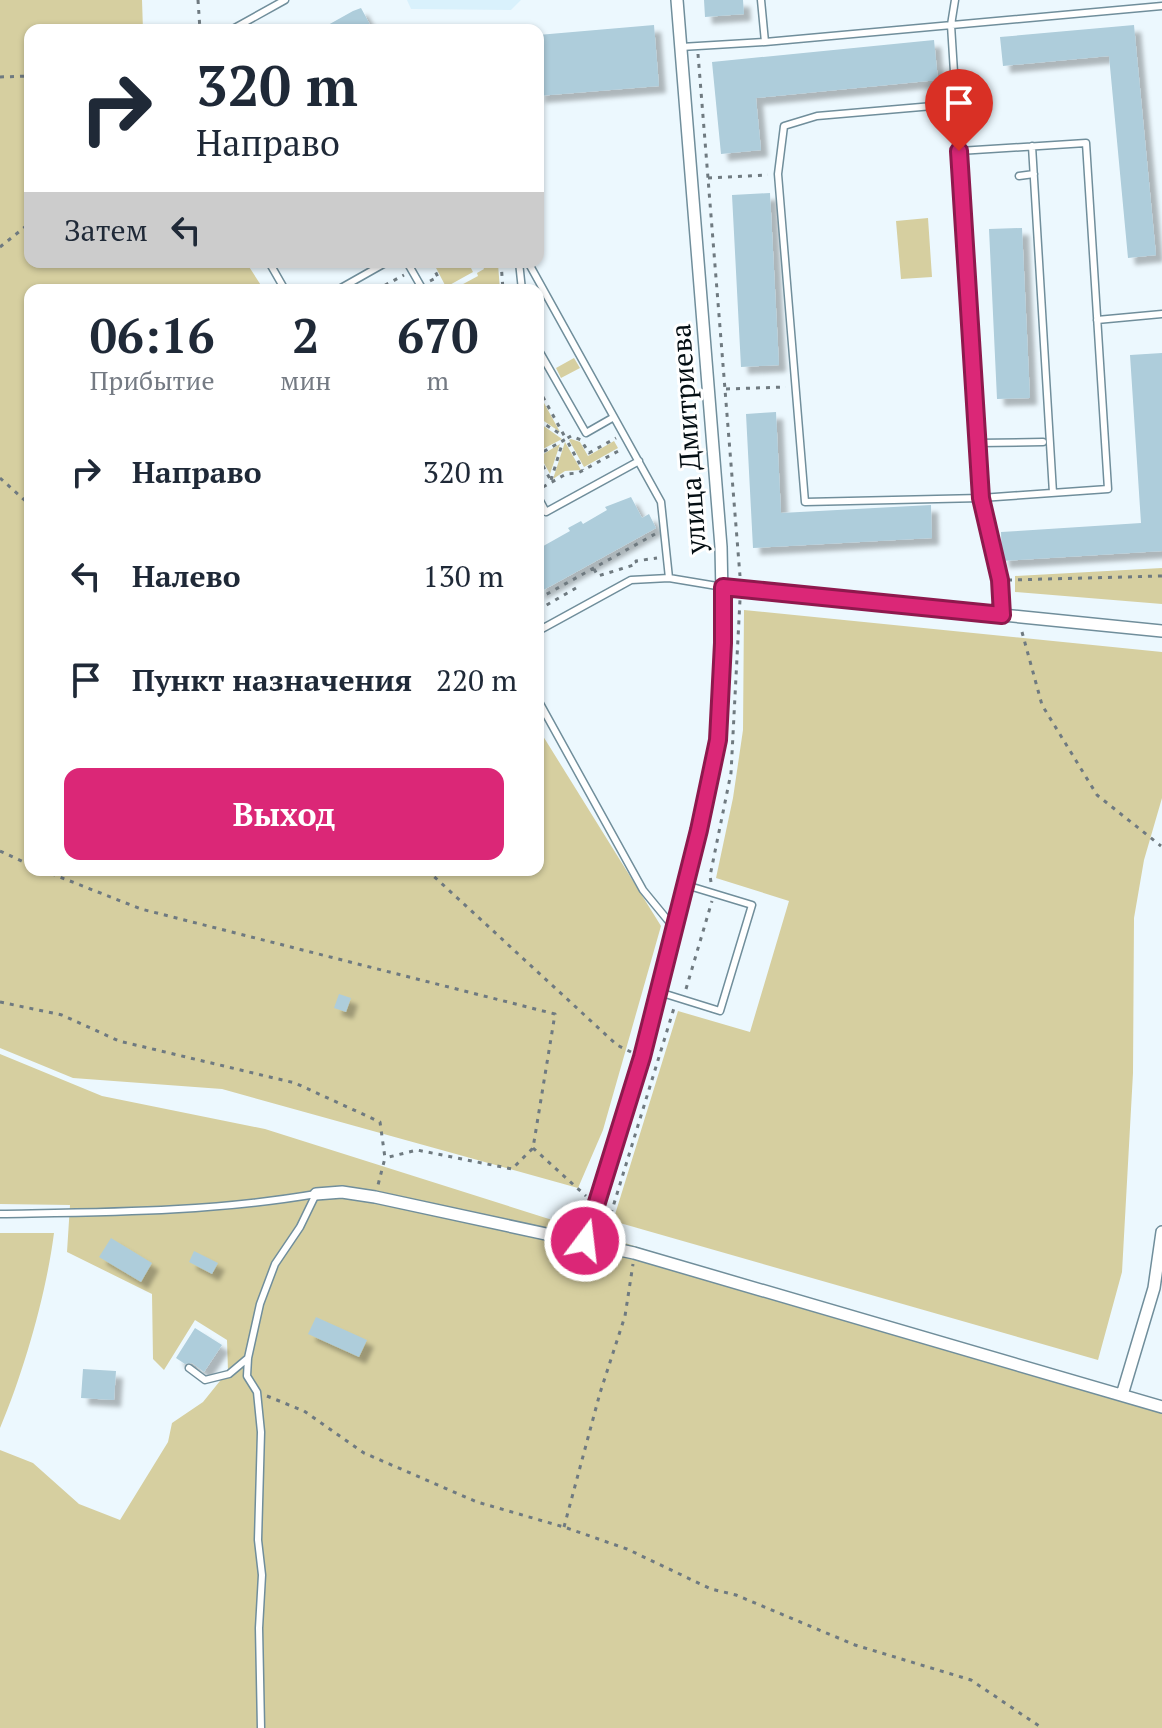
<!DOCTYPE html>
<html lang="ru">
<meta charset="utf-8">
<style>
:root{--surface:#fff;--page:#f2f2f3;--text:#1f2937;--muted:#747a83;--accent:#db2777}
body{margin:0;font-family:"PT Serif",serif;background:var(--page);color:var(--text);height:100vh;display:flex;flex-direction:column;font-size:30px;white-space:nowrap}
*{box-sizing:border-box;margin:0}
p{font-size:26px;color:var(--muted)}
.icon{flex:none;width:44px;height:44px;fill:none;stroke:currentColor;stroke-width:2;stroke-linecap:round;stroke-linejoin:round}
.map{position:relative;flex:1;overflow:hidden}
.panel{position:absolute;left:24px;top:284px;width:520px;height:592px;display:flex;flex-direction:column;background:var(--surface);border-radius:16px;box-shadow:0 2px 6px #0004}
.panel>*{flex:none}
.top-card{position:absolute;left:24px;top:24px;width:520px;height:244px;border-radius:16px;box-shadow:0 2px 6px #0004;background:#fff;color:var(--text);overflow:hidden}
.pin{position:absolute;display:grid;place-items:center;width:68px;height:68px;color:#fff;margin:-82px -34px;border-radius:50% 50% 50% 0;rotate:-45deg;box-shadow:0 0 8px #0007}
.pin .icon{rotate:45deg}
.me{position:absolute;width:88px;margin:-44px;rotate:15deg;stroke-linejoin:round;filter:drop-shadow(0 0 6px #0008)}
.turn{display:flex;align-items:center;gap:28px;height:168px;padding:0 40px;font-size:36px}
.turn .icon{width:104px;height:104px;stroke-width:2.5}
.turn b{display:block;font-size:56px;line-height:68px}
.then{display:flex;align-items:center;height:76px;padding:0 40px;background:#0003;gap:16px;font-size:30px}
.eta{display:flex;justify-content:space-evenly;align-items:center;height:136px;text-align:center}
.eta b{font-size:48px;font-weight:800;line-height:56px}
.action{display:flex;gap:16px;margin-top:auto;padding:16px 40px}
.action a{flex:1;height:92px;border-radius:16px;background:var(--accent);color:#fff;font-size:32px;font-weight:800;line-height:92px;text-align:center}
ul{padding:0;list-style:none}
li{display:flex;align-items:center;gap:24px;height:104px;padding:0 40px}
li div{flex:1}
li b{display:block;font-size:30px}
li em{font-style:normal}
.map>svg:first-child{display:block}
.built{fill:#d9f1fc}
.green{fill:#d6cfa0}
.building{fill:#aecddb;filter:url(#shadow)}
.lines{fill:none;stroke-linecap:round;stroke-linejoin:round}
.lane-casing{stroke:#708e9b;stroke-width:9}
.street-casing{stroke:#708e9b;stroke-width:14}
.path{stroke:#6f7a80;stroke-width:3;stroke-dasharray:4 6;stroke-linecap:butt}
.lane{stroke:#fff;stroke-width:6}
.street{stroke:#fff;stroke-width:11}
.route-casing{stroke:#8e194d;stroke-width:20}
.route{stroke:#db2777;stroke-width:14}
.labels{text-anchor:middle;stroke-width:6;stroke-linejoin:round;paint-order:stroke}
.street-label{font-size:28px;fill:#040e13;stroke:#fff}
</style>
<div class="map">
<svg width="1162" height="1728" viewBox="0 0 1162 1728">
<defs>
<filter id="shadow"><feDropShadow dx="7" dy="7" stdDeviation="2" flood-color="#0004"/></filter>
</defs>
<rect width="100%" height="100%" fill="#ecf8fe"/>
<path class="built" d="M407,0h114l-10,10 -100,-1z"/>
<path class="green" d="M0,0h142l1,30h-113v232h216l18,28h-234v580h508v-142l123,198 -58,204 -25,58 -356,-99 -149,-11 -73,-30z
M928,218l4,59 -31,2 -5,-58z
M442,262h26l5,10 -27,15 -11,-21z
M481,262l17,2 2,26h-48l26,-14 -1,-3 7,-4z
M574,358l6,10 -19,10 -5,-10z
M538,392l22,40 -22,-15z
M538,422l24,17 -21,11 -3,-4z
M571,439l9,3 8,14 26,-15 4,7 -34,19 -15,-27z
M565,442l16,28 -16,1 -12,8z
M560,444l-10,30 -10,-18z
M1162,568v36l-147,-12v-16z
M744,610l418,42v146l-18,62 -10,58 -1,155 -11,199 -24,88 -485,-139 65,-210 72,21 39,-131 -73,-23 17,-80 10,-68z
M0,1054l102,42 163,33 897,284v315h-1162v-278l33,13 46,41 41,16 48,-78 4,-19 31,-21 25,-31 -1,-31 -32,-20 -31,50 -11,-11 -1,-65 -85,-42 3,-47 -70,-1z
M0,1233h54c-8,62 -30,138 -54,195z"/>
<path class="building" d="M704,0h39l1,14 -39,3z
M361,8l12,22h-54l34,-19z
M654,25l5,61 -121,10v-61z
M1134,25l22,230 -28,3 -19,-202 -106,10 -3,-29z
M934,40l4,40 -182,18 5,52 -40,4 -9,-92z
M770,193l9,172 -38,2 -9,-172z
M1022,228l8,170 -33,1 -8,-170z
M1162,353v198l-160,10 -1,-29 140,-9 -11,-168z
M776,412l5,101 150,-8 1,33 -179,10 -7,-134z
M631,497l11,21 7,-4 7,14 -118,65v-44l32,-18 -2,-3 13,-7 2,3 24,-14 -2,-3z
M339,994l12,4 -5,14 -12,-4z
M111,1238l41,25 -11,19 -42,-25z
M194,1251l24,12 -6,11 -23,-12z
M316,1317l51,23 -8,17 -51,-23z
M195,1328l27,17 -18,27 -12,-9 -7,1 -9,-6z
M83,1369l33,2 -2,29 -33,-2z"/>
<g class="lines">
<g class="lane-casing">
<path id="lane" d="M761,0l4,42
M955,0l-4,25 30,473 19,82 2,35
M231,30l54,-30
M681,47l84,-5 397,-36
M956,104l-139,12 -33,10 -6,48 27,328 176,-4 127,-9 -22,-346 -127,8
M1032,146l21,347
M1019,176l15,-2
M269,262l16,28
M407,262l16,28
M519,262l3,28
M528,262l133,240 8,76
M341,288l46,-26
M1097,320l65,-6
M538,349l48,84 28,-16
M977,443l66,-1
M538,497l8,15 93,-51
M538,631l93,-51 38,-2 54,9
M538,700l105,190 32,39
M659,992l61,19 32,-106 -66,-20
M0,1214c106,-2 211,-2 316,-20
M189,1368l16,12 24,-6 19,-16
M261,1728l-2,-100 3,-53 -4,-35 3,-108 -4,-40 -10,-16 1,-18 12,-54 15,-40 25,-37 16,-33"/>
</g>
<g class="street-casing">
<path id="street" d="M723,587l439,44
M316,1194l26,-2 33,5 259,56 528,154
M585,1241l57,-184 50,-197 26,-120 5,-97 -2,-96 -44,-547
M1122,1395l32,-107 8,-56"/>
</g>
<path class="path" d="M198,0l2,30
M698,54l42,522
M0,77l30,-1
M708,178l60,-3
M0,247l30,-24
M501,262l2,28
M430,281l8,-4 -6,-12 5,-3
M376,290l28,-15
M538,388l28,51 5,-3 10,4 8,13 27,-15
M726,389l60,-2
M538,420l24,15
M538,447l3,6 25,-14 17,31
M538,457l12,22
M0,478l30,27
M551,480l12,-39
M543,487l23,-13 12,-1 44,-24
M594,569l4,7 39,-12 -1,-3 21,-3
M1008,580l154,-4
M538,599l117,-65
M538,610l38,-22
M1022,632l20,73 55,90 64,51
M0,851l30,14
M42,870l99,39 414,105 -22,134 -21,21 -95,-19 -32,8
M427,870l190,175 14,7
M711,882l-1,-6 21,-103 9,-173
M686,989l26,-88
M0,1002l62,13 57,26 176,42 85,39 5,36 -7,27
M533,1148l53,48
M605,1233l69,-225
M267,1396l37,15 60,42 113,49 87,25 63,22 84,40 25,6 119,50 116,35 71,48
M564,1527l36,-134 25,-77 8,-52"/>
<use href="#lane" class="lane"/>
<use href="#street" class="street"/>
</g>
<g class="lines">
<g class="route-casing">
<path id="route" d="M585,1241l57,-184 57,-227 19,-90 5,-97v-56l279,28 -2,-35 -19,-82 -22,-347"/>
</g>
<use href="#route" class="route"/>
</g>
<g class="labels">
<g class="street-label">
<text transform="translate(688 439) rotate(-94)" y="10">улица Дмитриева</text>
</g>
</g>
</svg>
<div class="pin" style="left:959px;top:151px;background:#d93025"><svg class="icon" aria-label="arrive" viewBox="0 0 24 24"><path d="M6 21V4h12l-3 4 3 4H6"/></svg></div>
<svg class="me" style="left:585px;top:1241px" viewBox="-20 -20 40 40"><circle r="17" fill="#db2777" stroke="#fff" stroke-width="3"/><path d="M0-11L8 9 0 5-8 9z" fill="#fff"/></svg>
<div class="top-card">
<div class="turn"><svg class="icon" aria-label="right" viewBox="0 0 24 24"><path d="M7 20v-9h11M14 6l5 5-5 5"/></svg><div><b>320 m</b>Направо</div></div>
<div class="then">Затем<svg class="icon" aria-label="left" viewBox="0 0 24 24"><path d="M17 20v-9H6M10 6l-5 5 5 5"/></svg></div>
</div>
<section class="panel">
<div class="eta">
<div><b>06:16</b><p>Прибытие</p></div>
<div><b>2</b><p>мин</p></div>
<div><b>670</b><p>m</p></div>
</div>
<ul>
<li><svg class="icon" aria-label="right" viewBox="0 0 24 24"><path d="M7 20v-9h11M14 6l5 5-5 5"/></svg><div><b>Направо</b></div><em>320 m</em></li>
<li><svg class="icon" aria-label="left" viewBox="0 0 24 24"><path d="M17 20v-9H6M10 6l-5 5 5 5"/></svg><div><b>Налево</b></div><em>130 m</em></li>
<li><svg class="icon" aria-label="arrive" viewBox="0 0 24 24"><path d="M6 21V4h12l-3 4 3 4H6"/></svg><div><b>Пункт назначения</b></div><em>220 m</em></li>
</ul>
<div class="action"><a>Выход</a></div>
</section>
</div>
